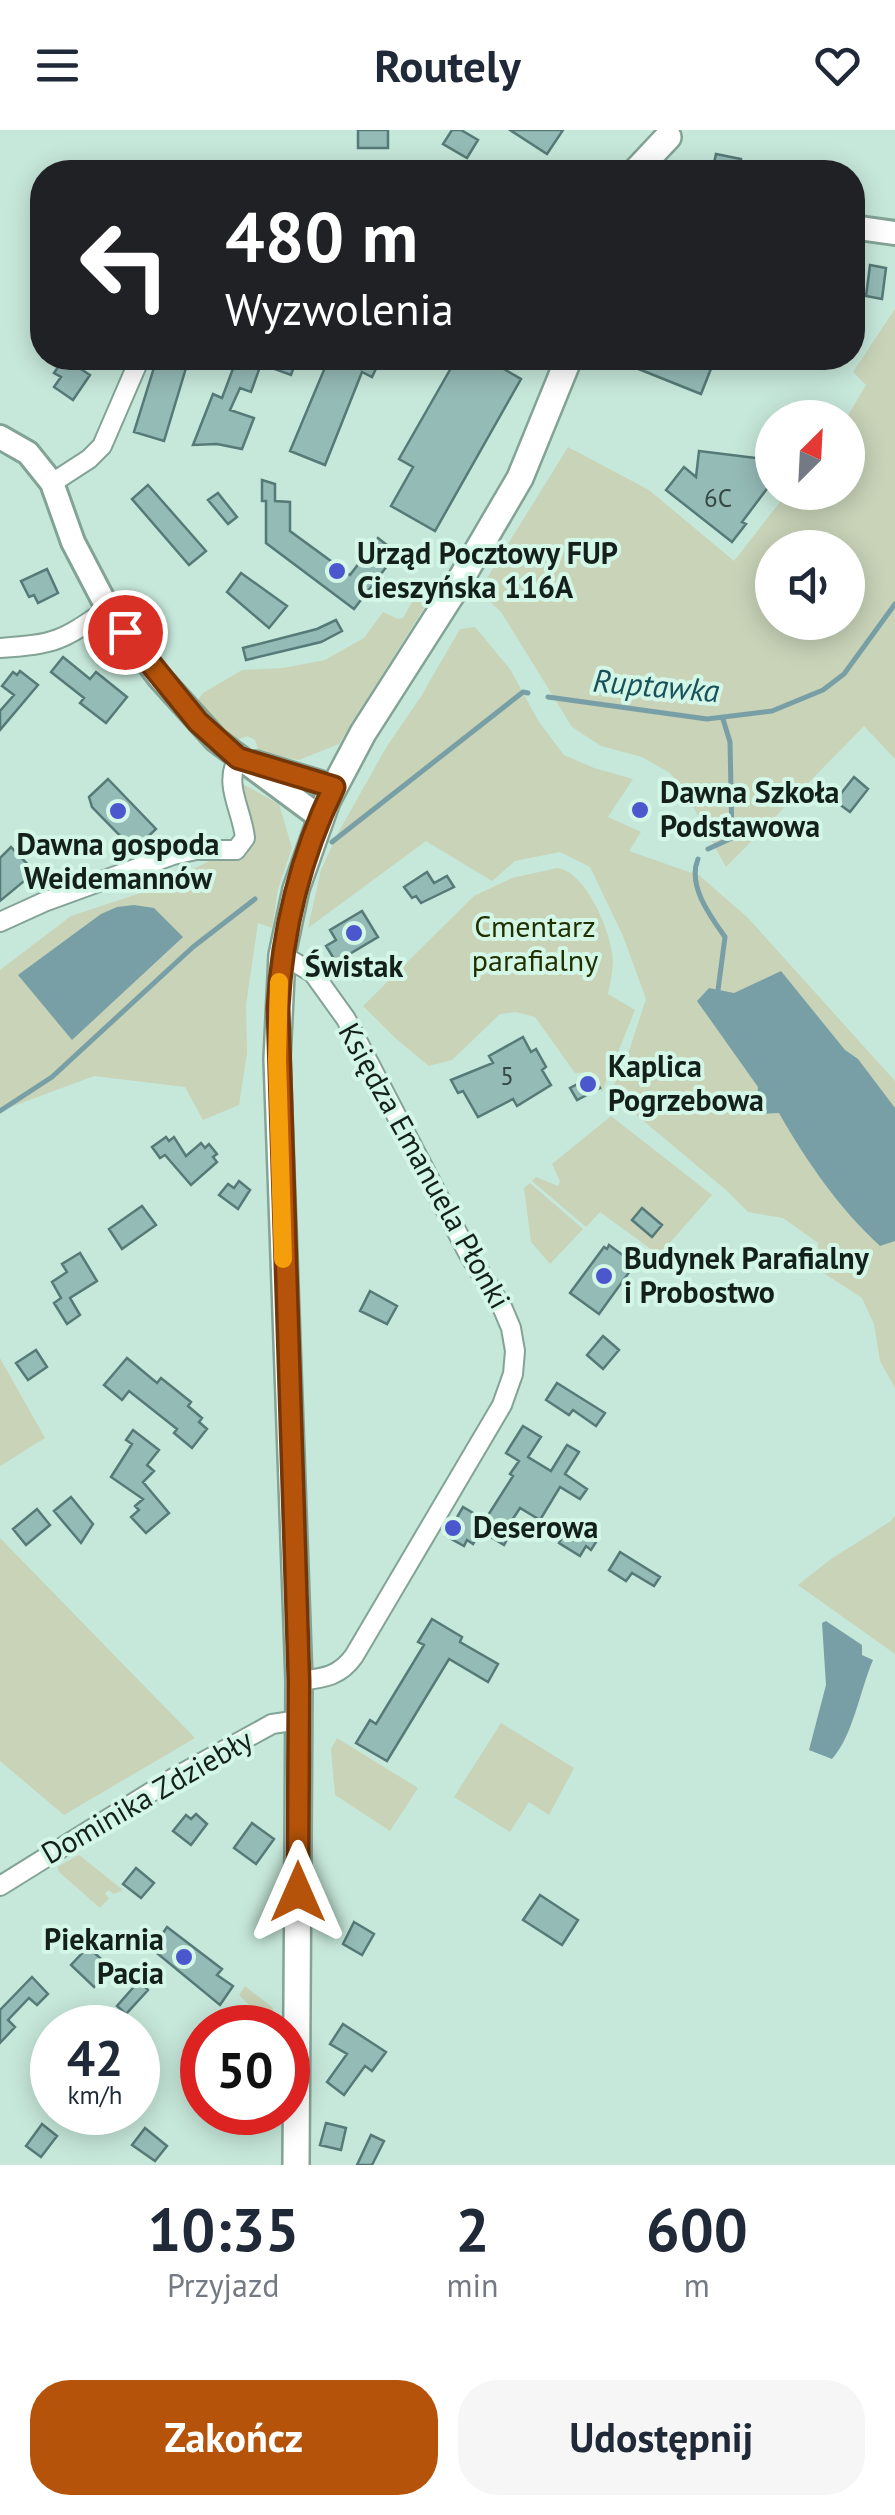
<!DOCTYPE html>
<html lang="pl">
<meta charset="utf-8">
<style>
:root{--surface:#fff;--page:#f6f6f7;--text:#1f2937;--muted:#747a83;--accent:#b45309}
body{margin:0;font-family:"PT Sans",sans-serif;background:var(--page);color:var(--text);height:100vh;display:flex;flex-direction:column;font-size:38px;white-space:nowrap}
*{box-sizing:border-box;margin:0}
p{font-size:32px;color:var(--muted)}
.icon{flex:none;width:55px;height:55px;fill:none;stroke:currentColor;stroke-width:2;stroke-linecap:round;stroke-linejoin:round}
.map{position:relative;height:2035px;overflow:hidden}
.drawer{display:flex;flex-direction:column;background:var(--surface);flex:1}
.drawer>*{flex:none}
.banner{position:absolute;left:30px;top:30px;width:835px;height:210px;border-radius:40px;box-shadow:0 5px 25px #0003;background:#202124;color:#fff;overflow:hidden}
.needle{width:65px;rotate:24deg}
.buttons{position:absolute;left:755px;top:270px;display:grid;gap:20px}
.buttons a{display:grid;place-items:center;width:110px;height:110px;border-radius:50%;background:var(--surface);box-shadow:0 5px 25px #0003;font-size:50px}
.speed{position:absolute;left:30px;top:1875px;display:flex;gap:20px;font-size:50px;font-weight:700;text-align:center}
.speed>*{display:grid;place-content:center;width:130px;height:130px;border-radius:50%;background:var(--surface);box-shadow:0 5px 25px #0003;line-height:1}
.speed small{font-size:25px;font-weight:400}
.speed .limit{border:15px solid #d22;background:#fff;color:#111}
.pin{position:absolute;display:grid;place-items:center;width:85px;height:85px;color:#fff;margin:-42px;border:5px solid #fff;border-radius:50%;box-shadow:0 2px 10px #0007}
.me{position:absolute;width:110px;margin:-55px;rotate:0deg;stroke-linejoin:round;filter:drop-shadow(0 0 8px #0008)}
.turn{display:flex;align-items:center;gap:35px;height:210px;padding:0 30px;font-size:45px}
.turn .icon{width:130px;height:130px;stroke-width:2.5}
.turn b{display:block;font-size:70px;line-height:85px}
.eta{display:flex;justify-content:space-evenly;align-items:center;height:170px;text-align:center}
.eta b{font-size:60px;font-weight:700;line-height:70px}
.primary-button{display:flex;gap:20px;margin-top:auto;padding:20px 30px}
.primary-button a{flex:1;height:115px;border-radius:40px;background:var(--accent);color:#fff;font-size:40px;font-weight:700;line-height:115px;text-align:center}
.primary-button a+a{background:var(--page);color:var(--text)}
header{display:flex;justify-content:space-between;align-items:center;height:130px;padding:0 30px;background:var(--surface);font-size:45px;font-weight:700}
.map>svg:first-child{display:block}
.green{fill:#c8d3b8;fill-rule:evenodd}
.water{fill:#789fa6}
.lines{fill:none;stroke-linecap:round;stroke-linejoin:round}
.stream{stroke:#789fa6;stroke-width:5}
.building{fill:#95bbb7;stroke:#567a77;stroke-width:2.5}
.minor-casing{stroke:#83a396;stroke-width:22}
.tertiary-casing{stroke:#83a396;stroke-width:28}
.secondary-casing{stroke:#83a396;stroke-width:30}
.minor{stroke:#fff;stroke-width:18}
.tertiary{stroke:#fff;stroke-width:22}
.secondary{stroke:#fff;stroke-width:25}
.route-casing{stroke:#753606;stroke-width:25}
.route{stroke:#b45309;stroke-width:18}
.slow{stroke:#f59e0b;stroke-width:18}
.poi-dot{fill:#4b57cd;stroke:#d3f6e7;stroke-width:4}
.labels{text-anchor:middle;stroke-width:8;stroke-linejoin:round;paint-order:stroke}
.number-label{font-size:25px;fill:#344742}
.poi-label{font-size:30px;font-weight:bold;fill:#13201b;stroke:#d3f6e7;text-anchor:start}
.park-label{font-size:30px;fill:#223000;stroke:#d3f6e7}
.street-label{font-size:30px;fill:#13201b;stroke:#d3f6e7}
.water-label{font-size:32px;font-style:italic;fill:#19515a;stroke:#d3f6e7}
</style>
<header><svg class="icon" aria-label="menu" viewBox="0 0 24 24"><path d="M4 6h16M4 12h16M4 18h16"/></svg>Routely<svg class="icon" aria-label="heart" viewBox="0 0 24 24"><path d="M12 20l-8-8c-3-5 5-10 8-4 3-6 11-1 8 4z"/></svg></header>
<div class="map">
<svg width="895" height="2035" viewBox="0 0 895 2035">
<rect width="100%" height="100%" fill="#c6e8da"/>
<path class="green" d="M895,179v450l-31,-33 -138,141 -40,-73 -16,-21 -28,-16 -41,-11 -29,-19 -71,-115 -22,-21 89,-144 81,43 85,71 53,-68 61,-1 -1,-75 19,-32 -13,-13zM772,418h76v74h-76z
M430,448l7,9 -98,157 -40,16 -16,-3 -2,3 -23,-10 -3,-10 -8,-4 -13,5 -38,-39 7,-9 39,-23 41,-2 42,-8 39,-22 19,-26 15,7 5,-1 21,-37z
M475,497l35,42 29,53 25,33 30,13 39,11 -25,38 33,15 -12,19 63,22 1,-3 54,47 148,164v307l-15,-27 -6,-37 -12,-26 -43,-28 -1,-27 -35,-25 -35,-6 -22,-22 -116,-97 15,-30 21,-64 -23,-63 -33,-69 -30,-15 -45,9 -23,20 -66,-40 -118,87 13,-58 16,-35 50,-89 33,-48 40,-69z
M239,652l40,22 13,44 -14,41 -6,39 -14,-5 -12,82 1,48 -8,52 -36,15 -18,-33 -91,-11 -94,35v-141l71,-54 85,-28 57,-29 34,-5 5,-16z
M557,738c29,3 55,65 56,93 0,11 -3,22 -5,33l27,16 -33,82 -11,-20 -16,1 -40,-56 -19,-5 -16,2 -48,46 -23,6 -34,-28 -32,-32 111,-110 38,-18z
M611,986l101,79 -53,60 -59,-43 -14,15 -54,-46 4,-4 22,9 2,-5 -8,-17z
M530,1053l53,46 -33,35 -19,-22 -7,-54z
M0,1228l45,80 -45,28z
M895,1385v139l-97,-69 33,-26 60,-38z
M0,1408l195,200 -131,77 -64,-54z
M501,1593l73,45 -25,47 -20,-13 -19,30 -56,-35z
M337,1608l81,50 -28,43 -55,-36 -4,-46z
M79,1725l44,35 -9,4 -6,-4 -3,4 4,4 -9,10 -41,-36 -2,-5z
M245,1856l28,22 -1,18 -13,-6 -2,3 -8,-3 -1,-16 -9,-9z"/>
<path class="water" d="M134,775l20,3 29,29 -111,103 -54,-65 83,-61 16,-7z
M781,841l64,79 13,9 37,49v133l-15,5c-42,-39 -73,-84 -101,-133l-23,1 2,-27 -61,-86 12,-13 25,5z
M826,1491l36,24v10l11,5c-13,30 -20,76 -41,99l-23,-9 17,-65 -4,-62z"/>
<g class="lines">
<path class="stream" d="M548,567l159,22 65,-8 51,-21 21,-16 51,-70
M332,712l191,-150 5,1
M708,719l24,-11 -2,-96 -7,-23
M698,729c-11,26 12,57 27,78l-7,53
M0,981l52,-34 141,-130 62,-48"/>
</g>
<path class="building" d="M358,0h30v18h-30z
M452,0h9l17,10 -11,18 -24,-14z
M510,0h53l-16,24z
M716,24l25,5 -2,13h-27z
M870,135l16,3 -4,31 -16,-3z
M64,228l26,17 -17,25 -19,-13 7,-10 -7,-4z
M157,228h32l-25,83 -30,-9z
M237,228h60l-6,17 -30,-11 -10,28 -11,-4 -10,22 24,8 -12,31 -25,-5 -24,1 20,-51 9,4z
M329,228h52l-9,19 -10,-5 -37,93 -35,-14z
M434,228h51l36,21 -86,152 -44,-25 22,-39 -14,-8 52,-91z
M611,228h94l9,3 -13,33z
M699,321l73,9v22l-30,40 4,2 -14,18 -66,-52 18,-23 12,10z
M262,350l13,4v17l15,1v29l60,44 28,-37 19,15 -43,56 -88,-66v-42h-4z
M148,355l58,66 -17,14 -57,-66z
M218,363l19,24 -9,7 -20,-24z
M47,439l11,24 -20,10 -4,-8 -5,2 -8,-16z
M241,443l46,33 -18,22 -42,-36z
M336,490l6,11 -21,11 -75,18 -3,-12 74,-19z
M63,527l27,22 6,-7 31,25 -21,26 -26,-20 4,-5 -33,-26z
M20,541l18,14 -38,45v-19l14,-16 -12,-9 11,-14 4,3z
M854,647l14,12 -18,23 -15,-11z
M108,649l48,50 -22,21 -42,-43 -3,-10z
M11,717l24,25 -35,29v-43z
M427,742l7,11 13,-7 7,11 -33,16 -5,-7 -4,2 -8,-11z
M362,781l16,26 -42,25 -10,-16 10,-6 -6,-10z
M523,907l8,15 5,-3 10,18 -4,3 9,15 -34,21 -4,-7 -35,18 -15,-26 -5,2 -7,-13 42,-17 -4,-7z
M593,946l7,12 -23,12 -7,-12z
M166,1007l3,4 5,-4 12,19 15,-13 4,5 4,-4 8,10 -4,3 4,5 -26,23 -26,-30 -5,3 -8,-11z
M239,1051l11,9 -12,19 -19,-14 9,-11 6,4z
M142,1076l14,19 -34,24 -13,-20z
M642,1078l20,17 -10,12 -20,-17z
M609,1115l26,19 -36,50 -29,-21 34,-46 3,2z
M80,1123l17,28 -27,17 10,17 -13,9 -13,-21 7,-5 -9,-16 15,-10 -5,-8z
M370,1161l27,15 -10,18 -27,-13z
M603,1206l16,14 -16,19 -16,-14z
M36,1220l11,17 -19,13 -12,-17z
M127,1228l30,25 4,-5 30,24 -3,4 14,12 -3,4 8,7 -15,19 -18,-15 3,-4 -48,-38 -7,9 -18,-15z
M557,1253l48,30 -9,13 -23,-16 -4,5 -23,-15z
M523,1296l18,11 -13,20 23,14 16,-26 12,7 -14,22 22,15 -7,10 -20,-12 -20,33 -20,-12 -15,23 5,3 -6,11 -23,-14 -8,13 -6,-4 -3,6 -18,-10 17,-29 22,13 28,-44 -3,-2 9,-13 -13,-8z
M133,1300l26,20 -12,15 7,6 -11,11 26,31 -23,20 -15,-16 8,-7 -4,-4 8,-7 -32,-22 21,-33 -6,-4z
M71,1367l22,27 -12,19 -27,-32z
M37,1379l13,16 -24,20 -13,-16z
M571,1392l27,17 -7,11 -5,-4 -6,10 -21,-13z
M620,1422l40,25 -6,9 -22,-13 -6,8 -17,-11z
M432,1489l30,18 -2,5 38,22 -10,18 -39,-23 -62,102 -31,-18 14,-23 6,4 48,-79 -6,-3z
M196,1684l11,10 -16,21 -18,-14 13,-16 5,4z
M252,1693l22,16 -18,25 -22,-16z
M136,1738l18,15 -13,15 -18,-14z
M540,1765l38,25 -16,25 -39,-25z
M354,1792l20,12 -12,21 -19,-11z
M167,1797l55,42 -5,6 16,11 -13,19 -68,-56z
M88,1817l23,21 -17,19 -23,-22z
M32,1847l16,17 -11,11 -8,-7 -21,22 7,7 -15,16v-33z
M139,1851l9,9 -22,24 -9,-8z
M343,1894l43,28 -14,19 -7,-5 -21,29 -17,-13 20,-28 -17,-10z
M326,1993l20,5 -5,22 -21,-5z
M42,1994l15,12 -16,21 -15,-11z
M145,1998l22,18 -12,15 -23,-16z
M371,2005l13,6 -12,24h-15z"/>
<g class="lines">
<g class="minor-casing">
<path id="minor" d="M52,353l37,-24 13,-13 38,-88
M0,518c57,-4 61,-7 108,-39
M0,792l44,-20 129,-47 23,-5h40l9,-12c-3,-29 -22,-53 -7,-80
M282,825l31,18 33,46 122,234 35,56 8,19 4,23 -2,23 -11,31 -148,251c-15,21 -31,22 -55,25
M0,1756l172,-107 100,-55 27,-4"/>
</g>
<g class="tertiary-casing">
<path id="tertiary" d="M852,97l43,6
M0,307l28,16 24,30 21,59 35,67 51,68 57,63 105,78
M255,633l79,24"/>
</g>
<g class="secondary-casing">
<path id="secondary" d="M636,41l32,-34
M296,2035l3,-484 -22,-622 5,-104 14,-66 31,-88 36,-68 92,-144 65,-111 49,-120"/>
</g>
<use href="#minor" class="minor"/>
<use href="#tertiary" class="tertiary"/>
<use href="#secondary" class="secondary"/>
</g>
<g class="lines">
<g class="route-casing">
<path id="route" d="M125,502l73,90 40,36 96,29c-33,68 -52,145 -56,221l21,673 -1,211"/>
</g>
<use href="#route" class="route"/>
<path class="slow" d="M279,852l-2,77 6,200"/>
</g>
<g class="poi-dot">
<circle cx="337" cy="441" r="10"/>
<circle cx="640" cy="680" r="10"/>
<circle cx="118" cy="681" r="10"/>
<circle cx="354" cy="803" r="10"/>
<circle cx="588" cy="954" r="10"/>
<circle cx="604" cy="1146" r="10"/>
<circle cx="453" cy="1398" r="10"/>
<circle cx="184" cy="1827" r="10"/>
</g>
<g class="labels">
<g class="number-label">
<text x="718" y="377">6C</text>
<text x="507" y="955">5</text>
</g>
<g class="poi-label">
<text x="357" y="434">Urząd Pocztowy FUP<tspan x="357" dy="34">Cieszyńska 116A</tspan></text>
<text x="660" y="673">Dawna Szkoła<tspan x="660" dy="34">Podstawowa</tspan></text>
<text x="118" y="725" text-anchor="middle">Dawna gospoda<tspan x="118" dy="34">Weidemannów</tspan></text>
<text x="354" y="847" text-anchor="middle">Świstak</text>
<text x="608" y="947">Kaplica<tspan x="608" dy="34">Pogrzebowa</tspan></text>
<text x="624" y="1139">Budynek Parafialny<tspan x="624" dy="34">i Probostwo</tspan></text>
<text x="473" y="1408">Deserowa</text>
<text x="164" y="1820" text-anchor="end">Piekarnia<tspan x="164" dy="34">Pacia</tspan></text>
</g>
<g class="park-label">
<text x="535" y="807">Cmentarz<tspan x="535" dy="34">parafialny</tspan></text>
</g>
<g class="street-label">
<text transform="translate(424 1036) rotate(61)" y="10">Księdza Emanuela Płonki</text>
<text transform="translate(147 1667) rotate(-30)" y="10">Dominika Zdziebły</text>
</g>
<g class="water-label">
<text transform="translate(656 556) rotate(5)" y="11">Ruptawka</text>
</g>
</g>
</svg>
<div class="buttons">
<a><svg class="needle" viewBox="-14 -14 28 28"><path d="M0-13l5 13h-10z" fill="#e53935"/><path d="M0 13l5-13h-10z" fill="#747a83"/></svg></a>
<a><svg class="icon" aria-label="sound" viewBox="0 0 24 24"><path d="M4 9h4l5-4v14l-5-4H4zM17 9q2 3 0 6"/></svg></a>
</div>
<div class="speed"><div>42<small>km/h</small></div><div class="limit">50</div></div>
<div class="pin" style="left:125px;top:502px;background:#d93025"><svg class="icon" aria-label="arrive" viewBox="0 0 24 24"><path d="M6 21V4h12l-3 4 3 4H6"/></svg></div>
<svg class="me" style="left:298px;top:1762px" viewBox="-20 -20 40 40"><path d="M0-17L14 15 0 8-14 15z" fill="#b45309" stroke="#fff" stroke-width="4"/></svg>
<div class="banner">
<div class="turn"><svg class="icon" aria-label="left" viewBox="0 0 24 24"><path d="M17 20v-9H6M10 6l-5 5 5 5"/></svg><div><b>480 m</b>Wyzwolenia</div></div>
</div>
</div>
<section class="drawer">
<div class="eta">
<div><b>10:35</b><p>Przyjazd</p></div>
<div><b>2</b><p>min</p></div>
<div><b>600</b><p>m</p></div>
</div>
<div class="primary-button"><a>Zakończ</a><a>Udostępnij</a></div>
</section>
